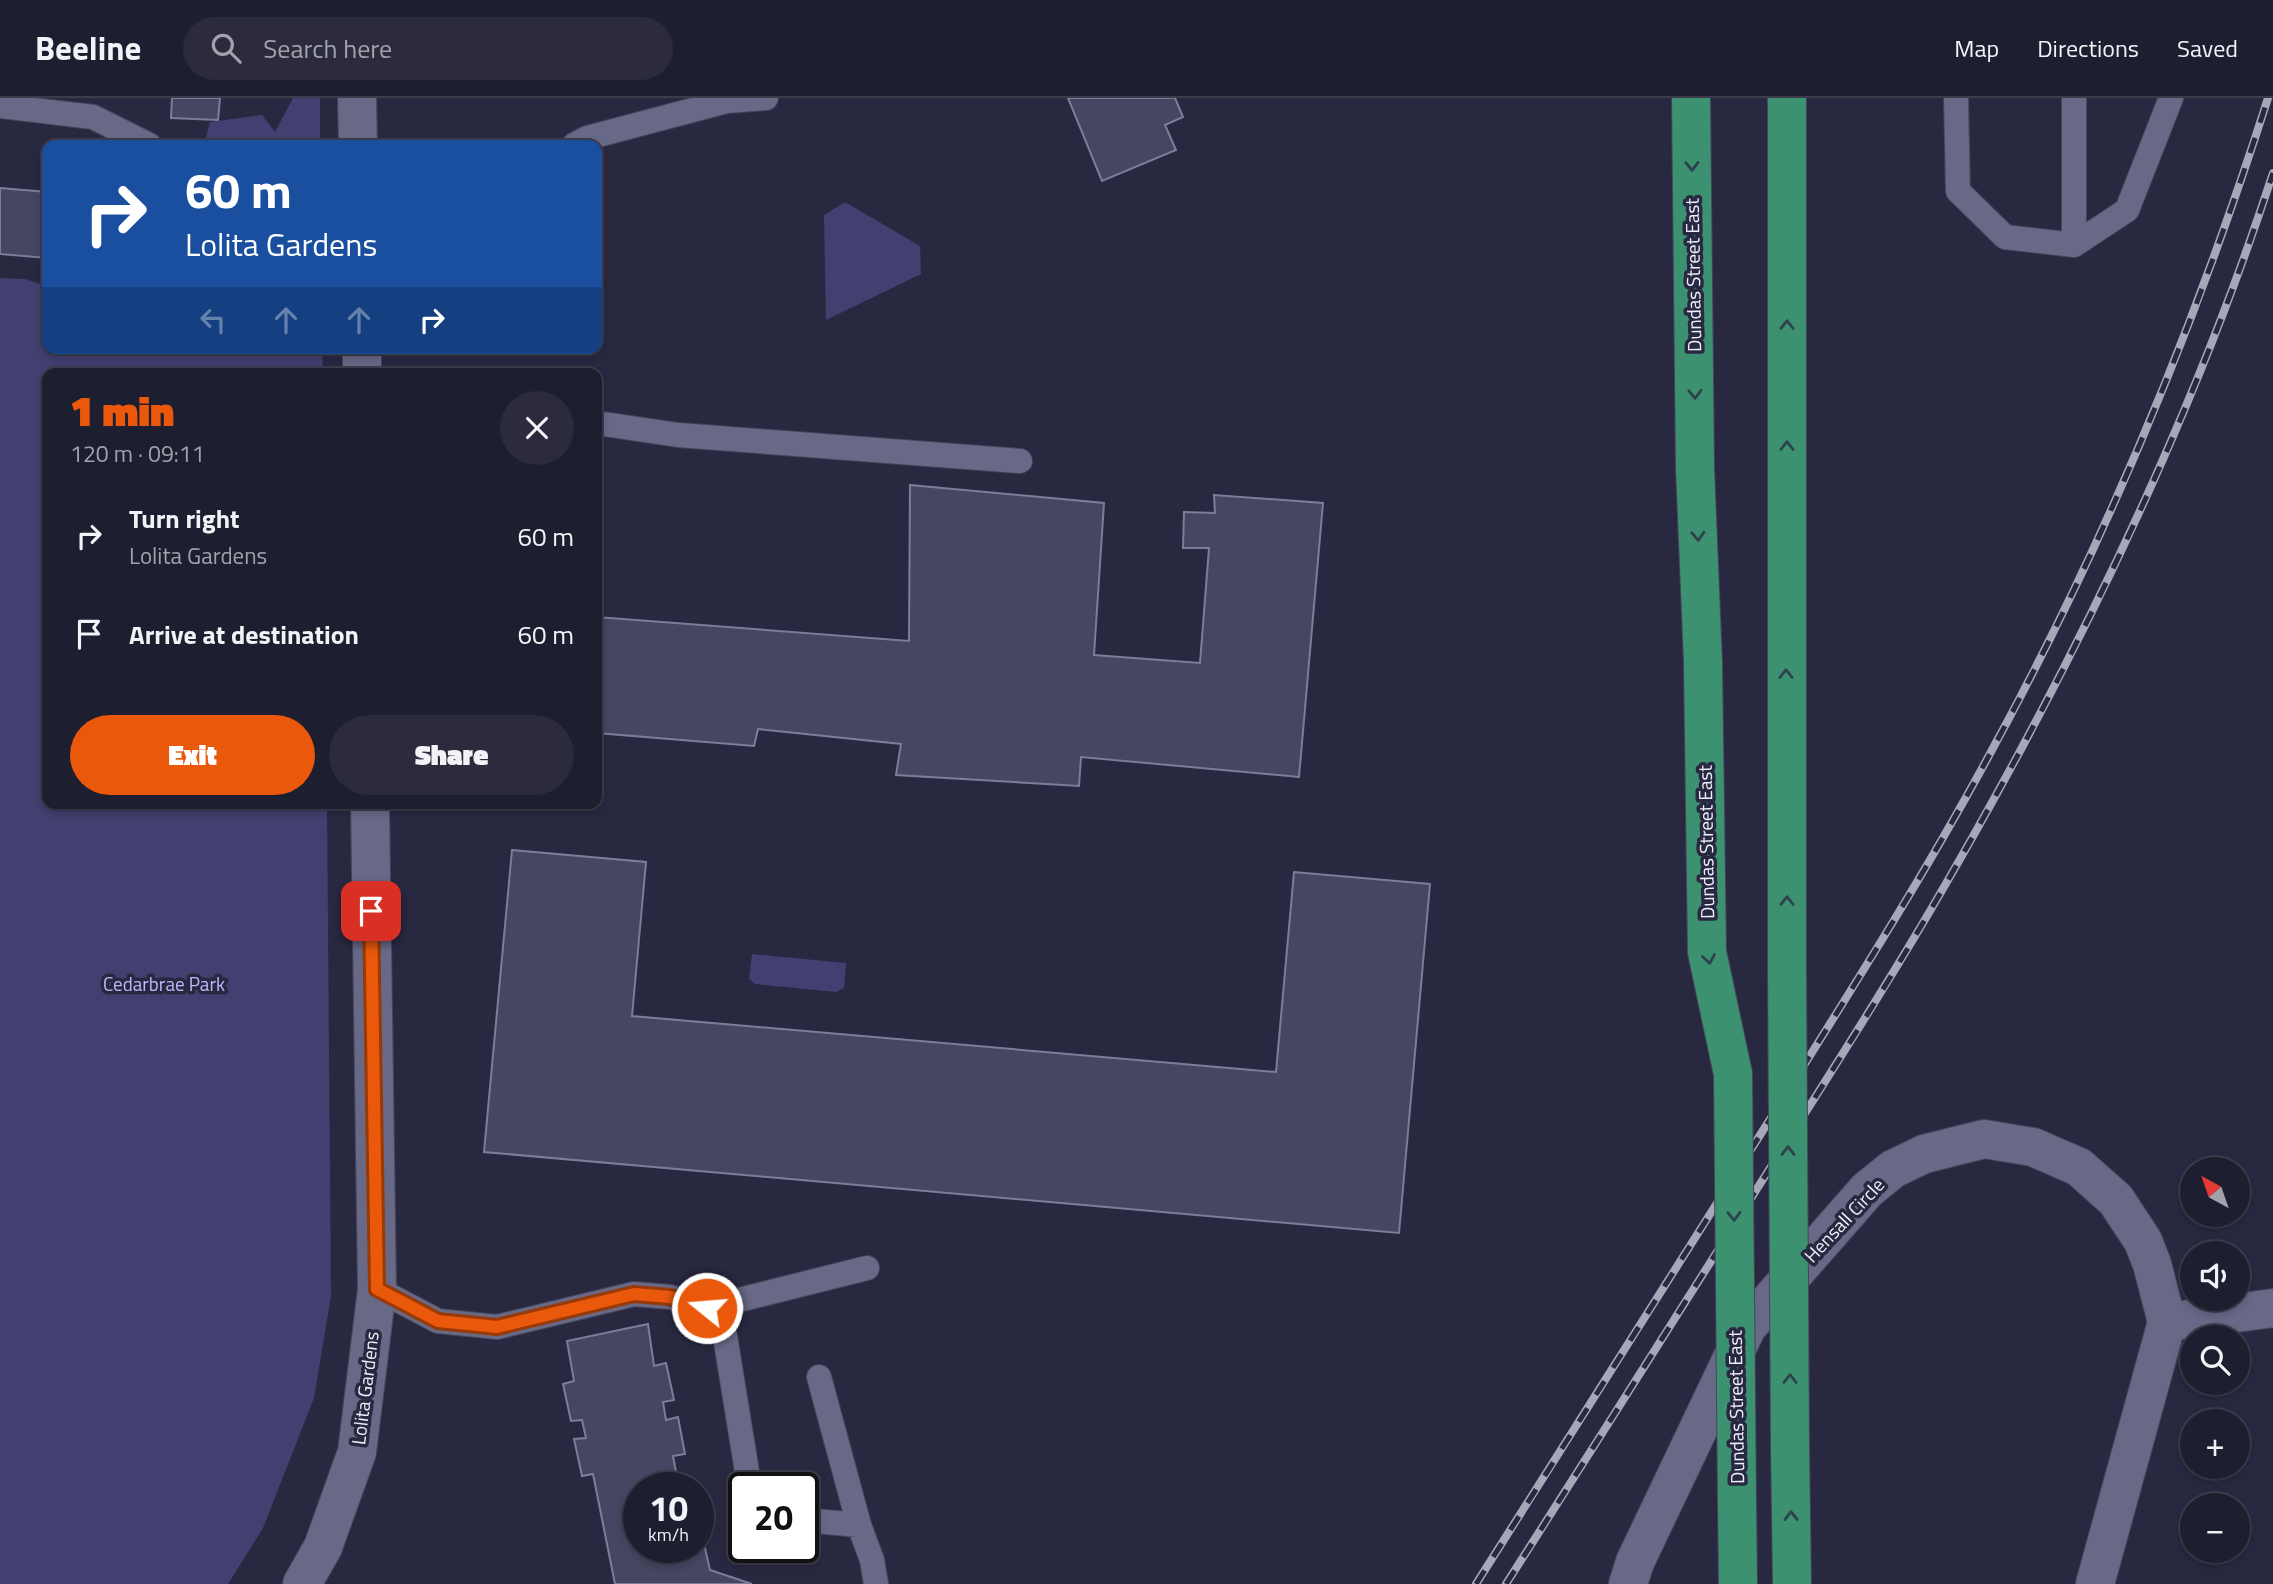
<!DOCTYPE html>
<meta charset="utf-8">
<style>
:root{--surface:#1e1e31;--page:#2b2b3d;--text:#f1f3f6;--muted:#a1a2ab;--line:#3c3c4d;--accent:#ea580c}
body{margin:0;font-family:"Titillium Web",sans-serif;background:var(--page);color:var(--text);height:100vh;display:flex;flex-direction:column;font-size:26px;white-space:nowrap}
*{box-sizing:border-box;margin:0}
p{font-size:23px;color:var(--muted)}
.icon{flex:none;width:38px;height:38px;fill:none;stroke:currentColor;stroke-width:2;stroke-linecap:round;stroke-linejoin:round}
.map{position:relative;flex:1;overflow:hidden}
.panel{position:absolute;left:42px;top:270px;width:560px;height:441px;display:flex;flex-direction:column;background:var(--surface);border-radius:14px;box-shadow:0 4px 10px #0003,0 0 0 2px var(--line)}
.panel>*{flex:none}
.hud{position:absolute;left:42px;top:42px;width:560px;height:214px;border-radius:14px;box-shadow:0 4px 10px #0003,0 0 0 2px var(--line);background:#1a4fa0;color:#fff;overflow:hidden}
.needle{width:46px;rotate:320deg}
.controls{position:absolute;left:2180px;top:1059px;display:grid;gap:14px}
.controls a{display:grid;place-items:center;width:70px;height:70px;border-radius:50%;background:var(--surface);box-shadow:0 4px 10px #0003,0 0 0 2px var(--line);font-size:35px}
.speed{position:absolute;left:623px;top:1374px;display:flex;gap:14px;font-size:35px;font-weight:700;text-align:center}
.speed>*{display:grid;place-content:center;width:91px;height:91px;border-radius:50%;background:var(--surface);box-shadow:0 4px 10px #0003,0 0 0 2px var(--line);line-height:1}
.speed small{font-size:18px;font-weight:400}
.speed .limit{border:4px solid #111;border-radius:10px;background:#fff;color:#111}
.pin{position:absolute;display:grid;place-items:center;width:60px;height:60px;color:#fff;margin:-30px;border-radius:14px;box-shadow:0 4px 10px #0006}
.me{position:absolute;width:77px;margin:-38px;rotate:287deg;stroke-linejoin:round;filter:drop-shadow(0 0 5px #0008)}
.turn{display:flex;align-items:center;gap:24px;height:147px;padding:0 28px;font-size:32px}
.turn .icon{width:91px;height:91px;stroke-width:2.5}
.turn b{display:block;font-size:49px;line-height:60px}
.lanes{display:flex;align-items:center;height:66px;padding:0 28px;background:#0003;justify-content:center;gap:35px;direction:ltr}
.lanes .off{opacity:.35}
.round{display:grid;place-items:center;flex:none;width:74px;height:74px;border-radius:37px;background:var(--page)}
.summary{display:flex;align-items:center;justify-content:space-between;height:119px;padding:0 28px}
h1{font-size:42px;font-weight:800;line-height:52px;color:var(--accent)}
.action{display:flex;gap:14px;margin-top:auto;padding:14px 28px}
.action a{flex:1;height:80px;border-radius:42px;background:var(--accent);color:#fff;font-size:28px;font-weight:800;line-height:80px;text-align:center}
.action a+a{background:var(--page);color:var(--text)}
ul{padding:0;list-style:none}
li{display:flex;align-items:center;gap:21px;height:98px;padding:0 28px}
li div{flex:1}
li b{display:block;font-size:26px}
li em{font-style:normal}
header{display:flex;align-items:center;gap:42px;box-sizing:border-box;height:98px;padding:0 35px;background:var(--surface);border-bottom:2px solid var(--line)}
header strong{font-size:33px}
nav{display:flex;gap:38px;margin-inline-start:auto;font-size:24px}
.search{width:490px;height:63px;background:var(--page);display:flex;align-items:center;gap:18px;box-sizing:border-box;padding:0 24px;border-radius:38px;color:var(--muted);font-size:26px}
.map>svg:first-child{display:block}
.green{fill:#414070}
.building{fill:#464662;stroke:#7c7d9b;stroke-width:2}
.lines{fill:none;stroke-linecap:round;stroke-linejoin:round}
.service-casing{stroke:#46455a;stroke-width:26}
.minor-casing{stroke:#46455a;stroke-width:40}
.tertiary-casing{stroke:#46455a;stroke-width:40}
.primary-casing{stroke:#46455a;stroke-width:40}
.service{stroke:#686987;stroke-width:24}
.minor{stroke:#686987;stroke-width:38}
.tertiary{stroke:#686987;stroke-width:38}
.primary{stroke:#3c9171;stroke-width:38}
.rail-casing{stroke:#a7a7b9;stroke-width:8}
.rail{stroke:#282841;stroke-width:5;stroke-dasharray:16;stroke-linecap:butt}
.primary-bridge-casing{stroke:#46455a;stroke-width:40;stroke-linecap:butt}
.primary-bridge{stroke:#3c9171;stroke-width:38}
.oneway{stroke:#2d424d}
.route-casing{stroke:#983908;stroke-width:18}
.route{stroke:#ea580c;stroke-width:12}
.labels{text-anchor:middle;stroke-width:7;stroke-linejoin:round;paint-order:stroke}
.street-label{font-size:19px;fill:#eeeefc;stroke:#282841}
.park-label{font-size:19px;fill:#babbfd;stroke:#282841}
</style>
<header>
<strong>Beeline</strong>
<div class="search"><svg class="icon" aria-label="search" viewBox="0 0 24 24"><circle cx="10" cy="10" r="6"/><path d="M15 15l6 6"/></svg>Search here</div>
<nav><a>Map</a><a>Directions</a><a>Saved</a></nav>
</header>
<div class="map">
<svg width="2273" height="1486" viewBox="0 0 2273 1486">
<rect width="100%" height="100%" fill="#282841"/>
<path class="green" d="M293,0h27v47h-116l6,-23 52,-7 13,17z
M845,104l75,44 1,28 -95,46 -2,-105z
M0,180l25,1 22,7v62h275l1,25h-276v430h280l4,493 -17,102 -51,130 -35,56h-228z
M752,856l94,9 -2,25 -8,4 -81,-8 -6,-5z"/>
<path class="building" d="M172,0h48l-2,22 -47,-2z
M1068,0h107l8,19 -18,8 11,25 -74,31z
M0,90l47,4v66l-47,-4z
M910,387l194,18 -10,152 106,8 9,-115h-26l1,-36 31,1 -1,-18 109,8 -24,274 -218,-20 -2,29 -183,-11 5,-31 -143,-15 -4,17 -157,-13v-116l312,24z
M512,752l134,12 -14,154 644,56 18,-200 136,12 -31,349 -915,-81z
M648,1226l6,42 12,-3 8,37 -11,2 3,18 12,-3 7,37 -12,2 6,32h-40v59h59v-11l4,-1 8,35 42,14h-137l-22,-110 -11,2 -8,-37 12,-1 -4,-18 -11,1 -8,-37 11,-3 -7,-40z"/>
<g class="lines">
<g class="service-casing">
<path id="service" d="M1956,0l2,93 47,46 69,8 53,-35 44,-112
M2074,0v147
M0,8l93,11 56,28
M574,47l13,-7 140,-37 39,-3
M597,325l81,12 342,26
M377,1191l61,32 59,6 137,-33 36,3 37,11 18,28 24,148 3,4
M707,1210l160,-40
M819,1279l40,148 13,35 4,24
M803,1422l56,5"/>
</g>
<g class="minor-casing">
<path id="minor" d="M357,0l1,47
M362,250v25
M2167,1224l106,-14
M302,1486l21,-37 34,-95 20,-163 -7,-486"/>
</g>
<g class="tertiary-casing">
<path id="tertiary" d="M1628,1486l7,-22 112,-235 120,-137 26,-21 31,-15 60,-15 49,8 46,20 37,33 27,41 9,23 15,58 -72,262"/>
</g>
<g class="primary-casing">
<path id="primary" d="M1691,0l4,370 8,195 4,289 26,122
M1787,0v871
M1790,1349l2,137
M1737,1404l1,82"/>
</g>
<use href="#service" class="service"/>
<use href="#minor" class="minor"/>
<use href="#tertiary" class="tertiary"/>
<use href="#primary" class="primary"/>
<g class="rail-casing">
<path id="rail" d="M1476,1486c96,-151 191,-302 286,-452 77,-123 155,-244 224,-371 116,-211 209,-434 282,-663
M1506,1486c83,-129 165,-260 247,-389 62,-98 126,-196 184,-296 133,-228 254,-474 336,-726"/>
</g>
<use href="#rail" class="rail"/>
<g class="primary-bridge-casing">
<path id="primary-bridge" d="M1787,871l3,478
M1733,976l4,428"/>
</g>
<use href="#primary-bridge" class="primary-bridge"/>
</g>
<defs><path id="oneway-chevron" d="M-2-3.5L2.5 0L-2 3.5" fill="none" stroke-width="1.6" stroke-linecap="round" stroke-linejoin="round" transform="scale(1.75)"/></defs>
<g class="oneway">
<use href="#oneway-chevron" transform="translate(1692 68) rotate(89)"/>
<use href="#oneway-chevron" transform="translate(1787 227) rotate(-90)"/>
<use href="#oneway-chevron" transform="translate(1695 296) rotate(89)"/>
<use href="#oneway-chevron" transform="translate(1787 348) rotate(-90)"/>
<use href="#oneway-chevron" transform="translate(1698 438) rotate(88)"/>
<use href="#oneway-chevron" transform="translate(1786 576) rotate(-90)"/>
<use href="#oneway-chevron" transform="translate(1787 803) rotate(-90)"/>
<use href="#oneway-chevron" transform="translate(1709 861) rotate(81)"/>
<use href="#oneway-chevron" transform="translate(1788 1053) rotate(-90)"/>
<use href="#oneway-chevron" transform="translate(1734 1118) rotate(89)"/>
<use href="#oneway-chevron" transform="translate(1790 1281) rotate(-90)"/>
<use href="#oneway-chevron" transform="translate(1791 1418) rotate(-91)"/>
</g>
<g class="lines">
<g class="route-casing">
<path id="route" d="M371,813l6,378 61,32 59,6 137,-33 36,3 37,11"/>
</g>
<use href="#route" class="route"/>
</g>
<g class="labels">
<g class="street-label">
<text transform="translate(1693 177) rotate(-91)" y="7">Dundas Street East</text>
<text transform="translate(1706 744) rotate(-91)" y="7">Dundas Street East</text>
<text transform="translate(1844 1122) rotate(-47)" y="7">Hensall Circle</text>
<text transform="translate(365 1290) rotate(-83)" y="7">Lolita Gardens</text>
<text transform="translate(1736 1309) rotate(-91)" y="7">Dundas Street East</text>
</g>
<g class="park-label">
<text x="164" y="893">Cedarbrae Park</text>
</g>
</g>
</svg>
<div class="controls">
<a><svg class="needle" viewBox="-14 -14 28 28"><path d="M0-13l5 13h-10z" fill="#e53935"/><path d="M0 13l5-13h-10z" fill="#a1a2ab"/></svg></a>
<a><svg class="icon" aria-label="sound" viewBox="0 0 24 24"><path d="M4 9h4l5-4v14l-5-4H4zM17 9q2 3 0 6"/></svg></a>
<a><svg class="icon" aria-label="search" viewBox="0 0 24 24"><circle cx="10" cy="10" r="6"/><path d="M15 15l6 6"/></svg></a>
<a>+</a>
<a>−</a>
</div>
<div class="speed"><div>10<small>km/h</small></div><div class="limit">20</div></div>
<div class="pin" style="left:371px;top:813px;background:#d93025"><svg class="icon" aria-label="arrive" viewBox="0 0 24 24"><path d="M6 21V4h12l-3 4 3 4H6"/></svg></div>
<svg class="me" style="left:707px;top:1210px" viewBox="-20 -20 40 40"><circle r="17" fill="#ea580c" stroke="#fff" stroke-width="3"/><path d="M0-11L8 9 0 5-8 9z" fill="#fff"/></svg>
<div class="hud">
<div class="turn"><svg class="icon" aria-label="right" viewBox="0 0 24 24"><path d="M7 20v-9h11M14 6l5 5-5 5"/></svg><div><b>60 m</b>Lolita Gardens</div></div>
<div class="lanes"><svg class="icon off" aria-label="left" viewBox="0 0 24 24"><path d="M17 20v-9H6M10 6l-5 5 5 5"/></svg><svg class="icon off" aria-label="ahead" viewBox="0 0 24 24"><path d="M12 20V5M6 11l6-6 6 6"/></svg><svg class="icon off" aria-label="ahead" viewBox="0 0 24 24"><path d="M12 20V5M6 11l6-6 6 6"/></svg><svg class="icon" aria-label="right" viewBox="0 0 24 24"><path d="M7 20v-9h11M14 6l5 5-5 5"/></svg></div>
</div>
<section class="panel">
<div class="summary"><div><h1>1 min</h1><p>120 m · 09:11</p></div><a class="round"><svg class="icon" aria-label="close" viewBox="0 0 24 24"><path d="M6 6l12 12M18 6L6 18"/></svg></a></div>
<ul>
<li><svg class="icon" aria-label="right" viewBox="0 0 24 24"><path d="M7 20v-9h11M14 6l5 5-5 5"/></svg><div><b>Turn right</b><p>Lolita Gardens</p></div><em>60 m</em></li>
<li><svg class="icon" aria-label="arrive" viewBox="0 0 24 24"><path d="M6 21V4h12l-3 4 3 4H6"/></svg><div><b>Arrive at destination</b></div><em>60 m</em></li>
</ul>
<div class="action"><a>Exit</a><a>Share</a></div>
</section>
</div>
